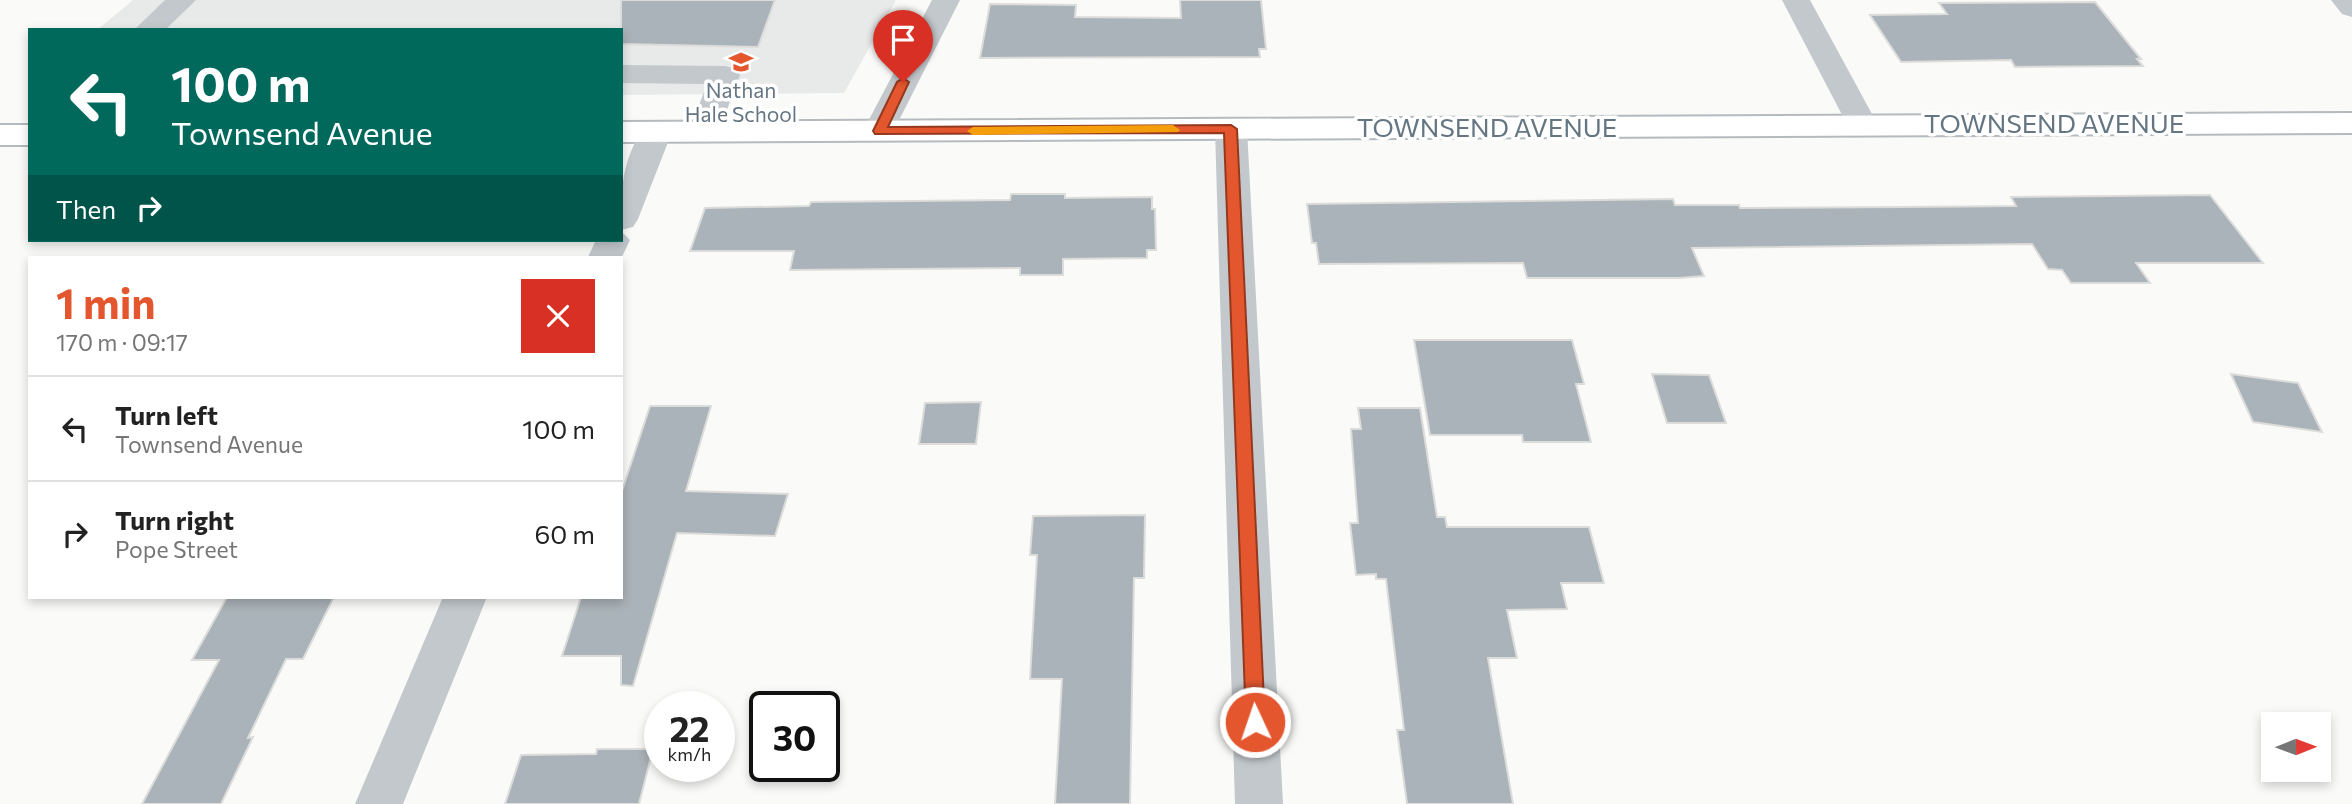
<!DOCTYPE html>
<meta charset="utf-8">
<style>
:root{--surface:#fff;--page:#f2f2f2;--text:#222;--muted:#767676;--line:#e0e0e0;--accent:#e4572e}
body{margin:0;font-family:Commissioner,sans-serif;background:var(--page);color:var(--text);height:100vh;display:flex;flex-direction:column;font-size:26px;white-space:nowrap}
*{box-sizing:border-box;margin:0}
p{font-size:23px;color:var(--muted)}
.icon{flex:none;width:38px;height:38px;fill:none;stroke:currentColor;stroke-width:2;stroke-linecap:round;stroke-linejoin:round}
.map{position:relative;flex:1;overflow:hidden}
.panel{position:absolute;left:28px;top:256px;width:595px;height:343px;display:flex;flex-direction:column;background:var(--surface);border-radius:0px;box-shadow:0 4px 10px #0003}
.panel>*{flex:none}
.guide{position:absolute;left:28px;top:28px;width:595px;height:214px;border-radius:0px;box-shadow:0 4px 10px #0003;background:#00695c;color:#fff;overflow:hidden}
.needle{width:46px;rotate:89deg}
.tools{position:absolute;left:2261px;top:712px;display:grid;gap:14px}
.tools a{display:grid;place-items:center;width:70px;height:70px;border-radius:0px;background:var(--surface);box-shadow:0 4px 10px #0003;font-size:35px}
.speed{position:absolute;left:644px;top:691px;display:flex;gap:14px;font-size:35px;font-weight:700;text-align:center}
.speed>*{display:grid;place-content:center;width:91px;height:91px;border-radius:50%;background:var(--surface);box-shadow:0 4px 10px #0003;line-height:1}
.speed small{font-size:18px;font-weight:400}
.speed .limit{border:4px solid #111;border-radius:10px;background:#fff;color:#111}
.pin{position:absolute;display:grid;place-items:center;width:60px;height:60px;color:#fff;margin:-72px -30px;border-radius:50% 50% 50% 0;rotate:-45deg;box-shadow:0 0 7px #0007}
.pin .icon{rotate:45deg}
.me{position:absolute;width:77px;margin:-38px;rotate:357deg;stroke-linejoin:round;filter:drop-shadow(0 0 5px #0008)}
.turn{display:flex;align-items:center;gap:24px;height:147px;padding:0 28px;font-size:32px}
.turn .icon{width:91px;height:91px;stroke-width:2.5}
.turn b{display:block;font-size:49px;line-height:60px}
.then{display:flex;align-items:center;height:66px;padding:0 28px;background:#0003;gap:14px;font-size:26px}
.round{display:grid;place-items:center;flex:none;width:74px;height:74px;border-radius:0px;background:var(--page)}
.overview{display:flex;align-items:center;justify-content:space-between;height:119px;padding:0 28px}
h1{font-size:42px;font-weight:700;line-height:52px;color:var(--accent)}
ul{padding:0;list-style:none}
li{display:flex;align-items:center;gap:21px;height:105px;padding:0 28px;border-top:2px solid var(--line)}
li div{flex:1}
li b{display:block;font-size:26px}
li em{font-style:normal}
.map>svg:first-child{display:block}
.built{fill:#e8e9e9}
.building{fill:#aab3b9;stroke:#dcdcda;stroke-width:2}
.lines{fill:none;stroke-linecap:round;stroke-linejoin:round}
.major-casing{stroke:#b5babe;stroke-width:4}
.minor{fill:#c3c8cc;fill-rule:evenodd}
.major{fill:#fff;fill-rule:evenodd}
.route{fill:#e4572e;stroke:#94391e;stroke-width:2}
.slow{fill:#f59e0b}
.labels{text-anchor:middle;stroke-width:7;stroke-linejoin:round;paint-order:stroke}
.far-poi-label{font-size:21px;fill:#657683;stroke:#fff}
.street-label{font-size:26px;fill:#657683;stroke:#fff}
</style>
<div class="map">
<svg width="2352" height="804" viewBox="0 0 2352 804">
<rect width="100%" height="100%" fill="#fafaf8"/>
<path class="built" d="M133,0h763l-52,93 -223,2v-65h-524z"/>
<path class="building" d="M621,0h154l-17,47 -137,-3z
M1180,0h81l5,49h-7l1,8 -280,1 10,-54 86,1 -1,12 106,1z
M2095,2l46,57h-4l6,7 -128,1 -4,-7 -110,2 -31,-47 77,-1 -8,-11z
M1011,194h54v4l87,-1v12h3l1,41h-9v8l-84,1v16h-43v-7l-230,2 4,-19h-104l15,-43 104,-2 2,-4 199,-2z
M2210,195l53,68h-127l14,20h-79l-9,-13 -14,-1 -16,-25 -340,4 12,28 -26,2h-151l-4,-15 -204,1 -3,-21h-4l-5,-39 366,-5 2,6h64l1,3 162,-1 114,-1 -5,-9z
M1414,340h158l12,44h-8l15,58h-68l-1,-7h-92z
M1652,374l57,1 17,48h-59z
M2231,374l67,9 24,49 -69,-10z
M981,402l-5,42h-57l6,-41z
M650,406h61l-25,85 102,3 -13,42 -98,-3 -44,153 -12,-1v-29h-59l19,-59h40v-103z
M1358,408h62l17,109h8l2,10h142l15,56h-43l6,26 -60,1 10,48h-29l25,146h-106l-10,-74h7l-18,-151h-10v-5l-20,1 -6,-52h8l-7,-94h10z
M1145,515l-1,63h-10l-4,226h-75l7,-125h-32l7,-124h-7l3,-39z
M227,597h107l-31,62h-17l-38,79 5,-1 -32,67h-79l77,-144h-27z
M597,749h56l-14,55h-134l16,-49 75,-1z"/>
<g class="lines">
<g class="major-casing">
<path id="major" d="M2352,113v20l-1731,9v-20z
M0,125h30v20h-30z"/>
</g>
<path class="minor" d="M165,0h31l-31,30h-31z
M932,0h28l-70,138 -11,3 -11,-3 -5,-7z
M1782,0h28l68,125 -5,7 -11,3 -11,-3z
M2331,0h21v17l-10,-3z
M621,65l104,1 11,3 4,6 -24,64 -11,3 -11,-3 -5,-7 18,-48 -86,-1z
M1231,119l11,3 5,7 36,675h-48l-20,-675 5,-7z
M656,122l11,3 5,7 -34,87 -5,8 -12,3c0,-41 0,-68 24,-105z
M621,231l9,9 -9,19 -33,-2 8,-17h25z
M443,597h44l-84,207h-48z"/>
<use href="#major" class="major"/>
</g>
<path class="route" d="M903,78l6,4 -21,45 343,-2 6,4 28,593 -3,6 -7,3 -6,-3 -3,-6 -22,-589 -349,1 -2,-3 24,-49z"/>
<path class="slow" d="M1173,125l7,5 -2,2 -205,3 -6,-4 6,-4z"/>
<defs>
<g id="school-bare" transform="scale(1.89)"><path d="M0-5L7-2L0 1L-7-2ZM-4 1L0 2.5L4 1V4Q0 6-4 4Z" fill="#e4572e" stroke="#fff" stroke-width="2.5" paint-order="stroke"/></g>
</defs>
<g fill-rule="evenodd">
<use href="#school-bare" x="741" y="62"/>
</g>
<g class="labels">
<g class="far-poi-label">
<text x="741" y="98">Nathan<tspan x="741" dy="24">Hale School</tspan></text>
</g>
<g class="street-label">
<text x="2054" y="133">TOWNSEND AVENUE</text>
<text x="1487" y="137">TOWNSEND AVENUE</text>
</g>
</g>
</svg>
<div class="tools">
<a><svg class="needle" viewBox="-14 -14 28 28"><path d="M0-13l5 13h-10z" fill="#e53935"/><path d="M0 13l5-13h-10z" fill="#767676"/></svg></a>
</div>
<div class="speed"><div>22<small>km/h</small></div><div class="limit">30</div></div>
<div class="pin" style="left:903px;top:82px;background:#d93025"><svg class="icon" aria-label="arrive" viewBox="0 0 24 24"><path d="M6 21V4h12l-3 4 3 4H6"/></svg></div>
<svg class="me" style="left:1255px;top:722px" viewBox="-20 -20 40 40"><circle r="17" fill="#e4572e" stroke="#fff" stroke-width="3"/><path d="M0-11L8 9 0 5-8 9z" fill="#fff"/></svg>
<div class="guide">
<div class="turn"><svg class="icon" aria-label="left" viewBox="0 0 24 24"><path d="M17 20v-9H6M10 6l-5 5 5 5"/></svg><div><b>100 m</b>Townsend Avenue</div></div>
<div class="then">Then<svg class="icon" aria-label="right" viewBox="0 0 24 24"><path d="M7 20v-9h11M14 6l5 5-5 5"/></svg></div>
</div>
<section class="panel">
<div class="overview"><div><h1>1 min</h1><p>170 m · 09:17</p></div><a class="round" style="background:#d93025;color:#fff"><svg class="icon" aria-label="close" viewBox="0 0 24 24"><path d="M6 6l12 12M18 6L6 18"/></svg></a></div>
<ul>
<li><svg class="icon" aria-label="left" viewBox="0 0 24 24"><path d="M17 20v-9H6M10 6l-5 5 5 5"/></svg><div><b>Turn left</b><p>Townsend Avenue</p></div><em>100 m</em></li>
<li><svg class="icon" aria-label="right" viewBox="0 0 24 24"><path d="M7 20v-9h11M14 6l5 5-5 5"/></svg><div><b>Turn right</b><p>Pope Street</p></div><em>60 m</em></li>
</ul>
</section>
</div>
